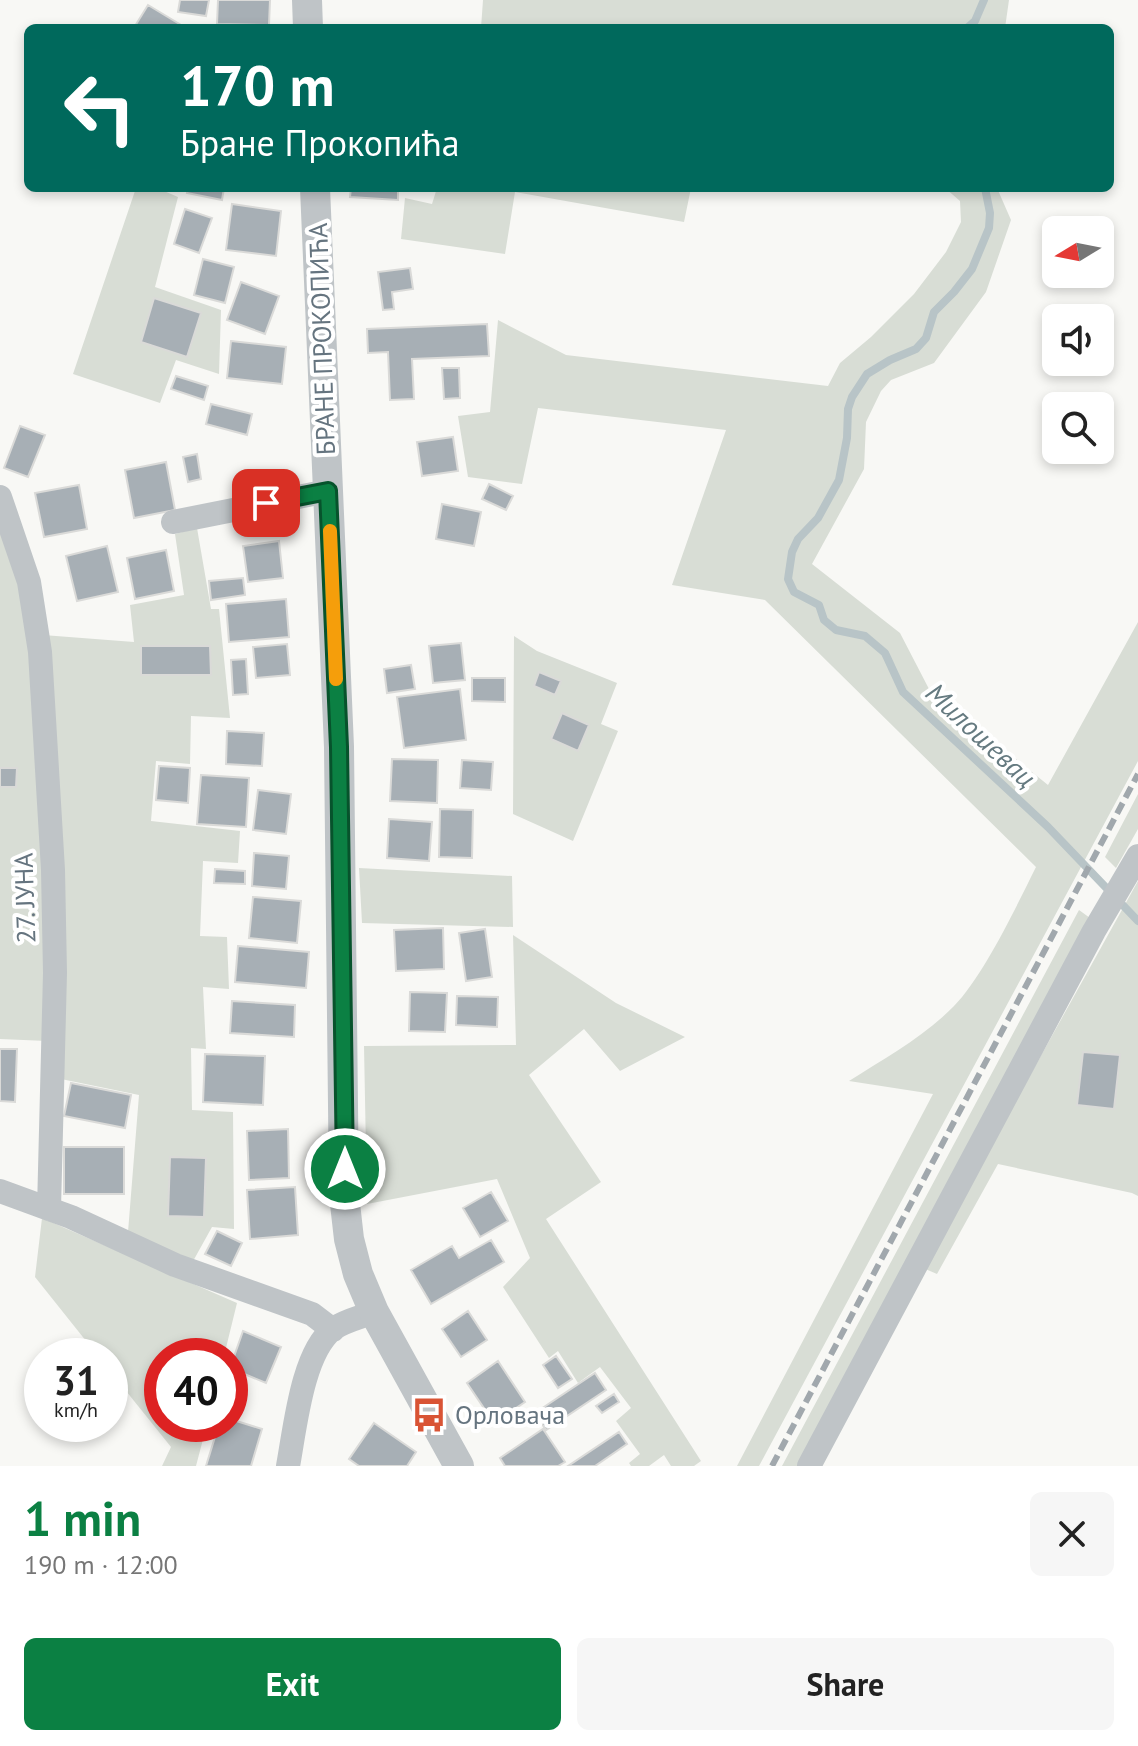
<!DOCTYPE html>
<meta charset="utf-8">
<style>
:root{--surface:#fff;--page:#f6f6f6;--text:#222;--muted:#767676;--accent:#0b8043}
body{margin:0;font-family:"PT Sans",sans-serif;background:var(--page);color:var(--text);height:100vh;display:flex;flex-direction:column;font-size:30px;white-space:nowrap}
*{box-sizing:border-box;margin:0}
p{font-size:26px;color:var(--muted)}
.icon{flex:none;width:44px;height:44px;fill:none;stroke:currentColor;stroke-width:2;stroke-linecap:round;stroke-linejoin:round}
.map{position:relative;height:1466px;overflow:hidden}
.side{display:flex;flex-direction:column;background:var(--surface);flex:1}
.side>*{flex:none}
.banner{position:absolute;left:24px;top:24px;width:1090px;height:168px;border-radius:12px;box-shadow:0 4px 12px #0003;background:#00695c;color:#fff;overflow:hidden}
.needle{width:52px;rotate:260deg}
.tools{position:absolute;left:1042px;top:216px;display:grid;gap:16px}
.tools a{display:grid;place-items:center;width:72px;height:72px;border-radius:12px;background:var(--surface);box-shadow:0 4px 12px #0003;font-size:40px}
.speed{position:absolute;left:24px;top:1338px;display:flex;gap:16px;font-size:40px;font-weight:700;text-align:center}
.speed>*{display:grid;place-content:center;width:104px;height:104px;border-radius:50%;background:var(--surface);box-shadow:0 4px 12px #0003;line-height:1}
.speed small{font-size:20px;font-weight:400}
.speed .limit{border:12px solid #d22;background:#fff;color:#111}
.pin{position:absolute;display:grid;place-items:center;width:68px;height:68px;color:#fff;margin:-34px;border-radius:16px;box-shadow:0 4px 12px #0006}
.me{position:absolute;width:88px;margin:-44px;rotate:0deg;stroke-linejoin:round;filter:drop-shadow(0 0 6px #0008)}
.turn{display:flex;align-items:center;gap:28px;height:168px;padding:0 24px;font-size:36px}
.turn .icon{width:104px;height:104px;stroke-width:2.5}
.turn b{display:block;font-size:56px;line-height:68px}
.round{display:grid;place-items:center;flex:none;width:84px;height:84px;border-radius:12px;background:var(--page)}
.summary{display:flex;align-items:center;justify-content:space-between;height:136px;padding:0 24px}
h1{font-size:48px;font-weight:800;line-height:60px;color:var(--accent)}
.action{display:flex;gap:16px;margin-top:auto;padding:16px 24px}
.action a{flex:1;height:92px;border-radius:12px;background:var(--accent);color:#fff;font-size:32px;font-weight:800;line-height:92px;text-align:center}
.action a+a{background:var(--page);color:var(--text)}
.map>svg:first-child{display:block}
.green{fill:#d8ddd5}
.lines{fill:none;stroke-linecap:round;stroke-linejoin:round}
.stream{stroke:#b8c4c7;stroke-width:8}
.building{fill:#a7afb5;stroke:#dadad8;stroke-width:2}
.minor{stroke:#bfc4c7;stroke-width:24}
.tertiary{stroke:#bfc4c7;stroke-width:30}
.rail{stroke:#a1a8ad;stroke-width:6;stroke-dasharray:12 6;stroke-linecap:butt}
.route-casing{stroke:#07532c;stroke-width:20}
.route{stroke:#0b8043;stroke-width:14}
.slow{stroke:#f59e0b;stroke-width:14}
.labels{text-anchor:middle;stroke-width:8;stroke-linejoin:round;paint-order:stroke}
.street-label{font-size:26px;fill:#65747f;stroke:#fff}
.poi-label{font-size:26px;fill:#65747f;stroke:#fff;text-anchor:start}
.water-label{font-size:28px;font-style:italic;fill:#657a80;stroke:#fff}
</style>
<div class="map">
<svg width="1138" height="1466" viewBox="0 0 1138 1466">
<rect width="100%" height="100%" fill="#f8f8f5"/>
<path class="green" d="M483,0h526l-4,28h-524z
M136,188h21l21,9 -23,90 66,23 -2,64 -43,-14 -16,43 -87,-29z
M437,188h63l14,3 1,-3h176l-7,34 -169,-30 -10,62 -104,-15 4,-41 27,6z
M945,188h52l14,32 -25,72 -52,71 -43,17 -10,11 -15,31 -2,47 -52,95 88,69 29,56 119,96 90,-163v139l-379,705h-22l196,-372 -84,-13c36,-23 75,-44 105,-75 30,-31 62,-99 82,-139l-271,-267 -93,-15 54,-155 -188,-22 -16,76 -54,-7 -10,-61 32,-4 8,-92 68,35 262,31 12,-23 31,-26 43,-43 32,-42 15,-30 -1,-21z
M0,511l17,58 20,134 10,338 -47,-2z
M197,528l14,81h8l11,109 -39,-2 -1,48 -34,-3 -5,60 89,10 -2,32 -35,-2 -3,75 27,1 2,52 -26,-2 3,62 -15,-1 1,62 41,2 1,117 -22,-2 -20,36 -64,-31 11,-137 -78,-16 -18,-444 91,7 -4,-37 54,-10 -9,-61z
M514,636l23,15 80,32 -16,41 17,7 -45,110 -60,-27z
M1138,794v35l-22,39 -11,-11z
M359,868l153,8 1,51 -151,-4z
M1138,881v315l-6,-3 -134,-29 -61,110 -14,-6z
M1079,910l11,8 -292,548h-16z
M513,935l103,68 69,34 -65,34 -36,-42 -55,46 72,107 -55,37 155,242 -7,5h-23l-7,-11 -15,11h-18l-2,-3 11,-9 -24,-33 15,-13 -31,-41 -22,16 -20,-32 -9,7 -46,-71 27,-29 -33,-79 -130,25 -3,-158 152,-1z
M42,1218l195,85 -13,53h-62v68h45l-11,42h-34l9,-19 -61,-76v-15h-12l-63,-79z"/>
<g class="lines">
<path class="stream" d="M967,28l8,-7 9,-21
M985,188l5,25 -1,15 -17,41 -18,23 -20,20 -8,26 -10,11 -26,11 -23,14 -15,23 -4,12 -1,29 -8,42 -21,38 -20,21 -6,13 -4,27 6,13 25,13 5,15 12,10 29,6 20,17 18,39 145,135 90,94"/>
</g>
<path class="building" d="M180,0h29l-3,16 -28,-4z
M218,0h52l-1,25 -52,-1z
M148,5l38,23h-47l-4,-2z
M188,188h36l-2,12 -35,-7z
M351,188h47v12l-48,-3z
M232,204l49,7 -5,45 -50,-6z
M185,209l27,9 -13,35 -25,-9z
M203,259l31,8 -9,36 -31,-8z
M410,268l3,21 -21,3 2,17 -11,1 -5,-38z
M241,282l38,14 -14,38 -38,-14z
M154,298l47,15 -14,44 -46,-15z
M487,324l2,32 -77,3 2,40 -24,1 -2,-48 -20,1 -1,-24z
M231,341l55,6 -4,37 -55,-6z
M442,368h17l1,30 -16,1z
M176,376l32,10 -4,14 -33,-11z
M211,404l41,10 -5,21 -41,-11z
M20,426l25,9 -17,42 -24,-9z
M453,437l5,34 -36,5 -5,-34z
M197,454l4,25 -13,3 -5,-25z
M166,462l9,48 -41,8 -9,-48z
M489,484l24,12 -7,14 -24,-11z
M79,485l8,44 -43,8 -9,-44z
M442,504l39,8 -7,34 -38,-7z
M279,541l4,37 -35,4 -5,-36z
M107,546l11,46 -41,9 -11,-45z
M166,550l8,41 -39,8 -8,-41z
M243,578l2,17 -34,5 -2,-19z
M286,599l3,38 -60,5 -3,-38z
M461,643l4,37 -32,3 -4,-37z
M287,644l3,31 -34,3 -3,-31z
M141,646h69l1,29h-70z
M246,659l2,35 -15,1 -2,-35z
M411,665l4,24 -28,4 -3,-24z
M539,672l22,9 -6,14 -21,-9z
M472,678h33v24l-33,-1z
M460,689l6,51 -62,8 -7,-51z
M562,713l27,12 -11,26 -27,-12z
M227,731l37,2 -2,33 -36,-2z
M392,759l46,1 -1,43 -47,-2z
M462,760l31,2 -2,28 -31,-2z
M159,766l31,2 -2,35 -32,-3z
M0,768h17l-1,19h-16z
M201,775l48,3 -3,49 -49,-3z
M258,790l33,4 -5,40 -33,-4z
M440,809l33,1 -1,48 -33,-1z
M389,819l43,3 -3,39 -42,-3z
M254,853l35,3 -3,33 -34,-3z
M215,869l30,2v13l-31,-1z
M253,897l48,4 -4,42 -48,-5z
M443,928l1,41 -48,2 -2,-41z
M485,929l7,48 -26,4 -7,-48z
M238,946l71,6 -3,36 -71,-6z
M410,992l37,1 -2,39 -36,-1z
M457,996l41,1 -1,30 -41,-2z
M232,1001l63,4 -1,32 -64,-4z
M0,1049h17l-2,53 -15,-1z
M1083,1052l37,3 -6,54 -37,-4z
M205,1054l60,2 -2,49 -60,-3z
M71,1083l60,12 -6,33 -61,-12z
M288,1129l1,49 -40,2 -2,-49z
M64,1147h60v47h-60z
M170,1157l36,1 -2,59 -36,-1z
M295,1187l3,48 -48,4 -3,-49z
M491,1192l17,29 -28,16 -17,-29z
M217,1231l25,12 -11,23 -26,-12z
M491,1240l13,22 -73,42 -20,-34 41,-24 7,12z
M468,1311l19,29 -26,17 -19,-28z
M243,1331l38,16 -15,36 -36,-15z
M556,1356l16,23 -14,9 -15,-23z
M498,1361l27,41 -31,21 -27,-40z
M595,1373l11,17 -60,40 -11,-17z
M614,1394l5,8 -17,11 -6,-7z
M230,1419l32,10 -11,37h-45l13,-42h11z
M374,1423l42,29 -9,14h-48l-10,-7z
M543,1429l22,33 -7,4h-53l-5,-8z
M619,1432l8,12 -32,22h-27z"/>
<g class="lines">
<path class="minor" d="M0,497l29,85 11,70 13,218 2,103 -6,236
M173,522l155,-31
M0,1191l71,26 104,48 137,49 21,16
M288,1466c7,-37 14,-113 45,-137 11,-8 29,-12 41,-17
M809,1466l285,-535 44,-75"/>
<path class="tertiary" d="M307,0l1,28
M315,188l24,559 5,448 5,44 9,35 16,38 85,154"/>
<path class="rail" d="M772,1466l366,-692"/>
</g>
<g class="lines">
<g class="route-casing">
<path id="route" d="M266,503l62,-12 11,256 6,422"/>
</g>
<use href="#route" class="route"/>
<path class="slow" d="M330,531l6,148"/>
</g>
<defs>
<g id="bus-bare" transform="scale(2.76)"><path d="M-5-6H5V4H4V6H2V4H-2V6H-4V4H-5ZM-3.5-4V0h7V-4ZM-3.5 1.2v1.5H-2V1.2ZM2 1.2v1.5H3.5V1.2Z" fill="#d95435" stroke="#fff" stroke-width="2.5" paint-order="stroke"/></g>
</defs>
<g fill-rule="evenodd">
<use href="#bus-bare" x="429" y="1415"/>
</g>
<g class="labels">
<g class="street-label">
<text transform="translate(322 339) rotate(-92)" y="9">БРАНЕ ПРОКОПИЋА</text>
<text transform="translate(25 898) rotate(-92)" y="9">27. ЈУНА</text>
</g>
<g class="poi-label">
<text x="455" y="1424">Орловача</text>
</g>
<g class="water-label">
<text transform="translate(981 735) rotate(43)" y="10">Милошевац</text>
</g>
</g>
</svg>
<div class="tools">
<a><svg class="needle" viewBox="-14 -14 28 28"><path d="M0-13l5 13h-10z" fill="#e53935"/><path d="M0 13l5-13h-10z" fill="#767676"/></svg></a>
<a><svg class="icon" aria-label="sound" viewBox="0 0 24 24"><path d="M4 9h4l5-4v14l-5-4H4zM17 9q2 3 0 6"/></svg></a>
<a><svg class="icon" aria-label="search" viewBox="0 0 24 24"><circle cx="10" cy="10" r="6"/><path d="M15 15l6 6"/></svg></a>
</div>
<div class="speed"><div>31<small>km/h</small></div><div class="limit">40</div></div>
<div class="pin" style="left:266px;top:503px;background:#d93025"><svg class="icon" aria-label="arrive" viewBox="0 0 24 24"><path d="M6 21V4h12l-3 4 3 4H6"/></svg></div>
<svg class="me" style="left:345px;top:1169px" viewBox="-20 -20 40 40"><circle r="17" fill="#0b8043" stroke="#fff" stroke-width="3"/><path d="M0-11L8 9 0 5-8 9z" fill="#fff"/></svg>
<div class="banner">
<div class="turn"><svg class="icon" aria-label="left" viewBox="0 0 24 24"><path d="M17 20v-9H6M10 6l-5 5 5 5"/></svg><div><b>170 m</b>Бране Прокопића</div></div>
</div>
</div>
<section class="side">
<div class="summary"><div><h1>1 min</h1><p>190 m · 12:00</p></div><a class="round"><svg class="icon" aria-label="close" viewBox="0 0 24 24"><path d="M6 6l12 12M18 6L6 18"/></svg></a></div>
<div class="action"><a>Exit</a><a>Share</a></div>
</section>
